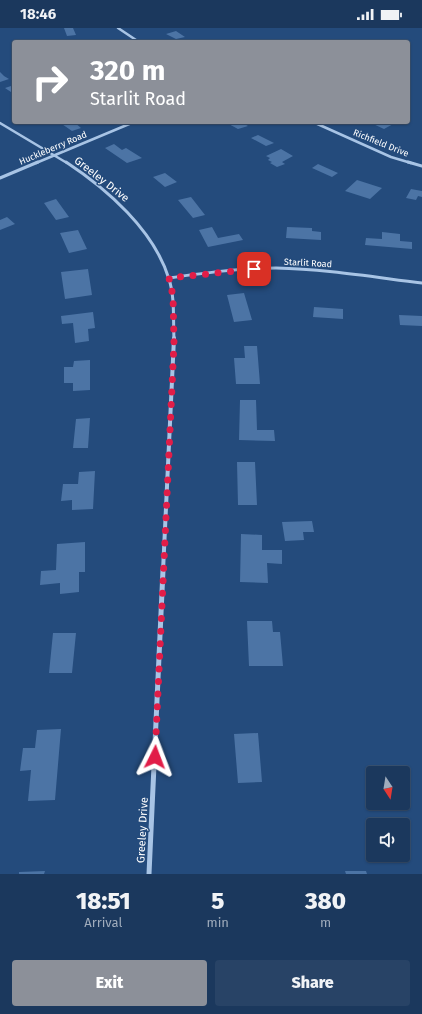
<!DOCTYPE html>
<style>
:root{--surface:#1b385d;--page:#284366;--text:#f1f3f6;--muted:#a0acbc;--line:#395272;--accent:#8c9099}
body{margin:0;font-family:"Fira Sans",sans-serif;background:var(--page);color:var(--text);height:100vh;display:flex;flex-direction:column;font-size:15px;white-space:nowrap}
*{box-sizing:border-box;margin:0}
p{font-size:13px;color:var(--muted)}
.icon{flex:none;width:22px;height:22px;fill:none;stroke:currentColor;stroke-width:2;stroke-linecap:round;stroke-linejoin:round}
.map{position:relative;height:846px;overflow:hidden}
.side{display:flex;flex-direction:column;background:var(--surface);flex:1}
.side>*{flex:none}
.hud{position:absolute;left:12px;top:12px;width:398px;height:84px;border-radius:4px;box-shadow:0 1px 3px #0004,0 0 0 1px var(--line);background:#8c9099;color:#fff;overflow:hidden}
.needle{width:26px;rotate:168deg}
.controls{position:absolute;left:366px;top:738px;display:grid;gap:8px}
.controls a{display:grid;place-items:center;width:44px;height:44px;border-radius:4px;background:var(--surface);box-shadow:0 1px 3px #0004,0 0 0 1px var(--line);font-size:20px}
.pin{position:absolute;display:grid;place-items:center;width:34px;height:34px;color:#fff;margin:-17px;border-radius:8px;box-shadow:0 2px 6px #0006}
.me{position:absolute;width:44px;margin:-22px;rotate:3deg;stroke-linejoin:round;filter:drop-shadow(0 0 3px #0008)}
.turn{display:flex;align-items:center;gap:14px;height:84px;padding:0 12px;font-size:18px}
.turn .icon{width:52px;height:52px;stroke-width:2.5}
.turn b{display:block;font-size:28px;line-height:34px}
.eta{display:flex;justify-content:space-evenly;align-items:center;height:68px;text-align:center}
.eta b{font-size:24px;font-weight:800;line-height:28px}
.button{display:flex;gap:8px;margin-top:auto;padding:8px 12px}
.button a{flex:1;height:46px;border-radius:4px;background:var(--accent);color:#fff;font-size:16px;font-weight:800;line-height:46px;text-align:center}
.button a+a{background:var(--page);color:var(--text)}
.status{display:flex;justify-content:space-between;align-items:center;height:28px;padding:0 20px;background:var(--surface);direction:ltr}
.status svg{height:11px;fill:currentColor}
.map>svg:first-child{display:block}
.building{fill:#4c74a5}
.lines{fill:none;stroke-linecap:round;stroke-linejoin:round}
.street-far3{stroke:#a8c4e5;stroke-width:2.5}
.street-far2{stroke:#a8c4e5;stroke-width:3}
.street-far1{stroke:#a8c4e5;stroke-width:4}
.street{stroke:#a8c4e5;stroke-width:5}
.route{stroke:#e11d48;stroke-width:7;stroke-dasharray:0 12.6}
.labels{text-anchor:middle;stroke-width:3;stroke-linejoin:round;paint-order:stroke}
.far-street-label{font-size:9px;fill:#fff;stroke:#244b7c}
.street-label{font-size:11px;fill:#fff;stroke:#244b7c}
</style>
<div class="status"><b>18:46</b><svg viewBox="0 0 49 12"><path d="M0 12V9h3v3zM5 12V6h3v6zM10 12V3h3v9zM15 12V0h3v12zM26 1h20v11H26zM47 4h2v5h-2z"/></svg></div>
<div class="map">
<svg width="422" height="846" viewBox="0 0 422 846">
<rect width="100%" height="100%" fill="#244b7c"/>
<path class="building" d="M64,0h9l3,7 -9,1z
M176,3l9,6 -9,2 -10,-5z
M0,44l4,4 5,3 -9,3z
M14,57v9l-9,-6z
M59,94h15l7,6 -9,3z
M225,94h16l7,4 -10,3z
M373,94h20l2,1 -11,6 -13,-6z
M258,107l16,8 -8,3 -15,-8z
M114,116l8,6 4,-2 16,10 -15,5 -22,-15z
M281,121l12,7 -11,6 3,2 -8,3 -7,-4 2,-1 -4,-2 2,-2 -4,-2z
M318,136l20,9 -6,4 -20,-9z
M165,145l12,9 -12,5 -12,-10z
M357,152l25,8 -12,11 -25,-8z
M411,161l11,2v6l-4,-1 -2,4 -10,-2z
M191,169l14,18 -12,3 -15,-18z
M56,171l13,18 -13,3 -12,-17z
M7,189l8,7 -15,6v-10z
M212,199l6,11 21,-4 4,6 -35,7 -9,-17z
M287,199l25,1v3l9,1v8l-35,-2z
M78,202l9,19 -18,4 -9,-20z
M382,204l18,2v7l12,1v7l-47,-4 1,-7 16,1z
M88,241l4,26 -27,4 -4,-27z
M244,265l8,27 -18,2 -7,-27z
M314,279l29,2v10l-30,-2z
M93,284l2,16 -7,1 1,12 -14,2 -2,-20 -11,1 -1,-8z
M399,287l23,1v10l-22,-1z
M244,318h13l3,38h-24l-2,-26h11z
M90,332v30l-17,1v-8h-9v-16h9l1,-6z
M240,372h16l1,30h17l1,11 -36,-1z
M90,390l-2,30h-15l3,-29z
M237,434h18l2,43h-19z
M95,443l-2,38 -21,1v-10l-11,1 2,-17h15l1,-12z
M312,493l2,11h-11l1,8 -19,1 -3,-19z
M241,506l21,1v15h20v14l-15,-1 1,20 -28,-1z
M85,514v30h-6v20l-19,2v-11l-20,2 1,-14 15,-1 1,-26z
M247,593h25l1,11h7l3,34h-34z
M53,605h23l-4,40h-23z
M61,701l-6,71 -27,1 3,-31 -11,1 3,-23h12l2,-18z
M258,705l4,49 -24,1 -4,-49z
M45,843l-1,3h-25v-2z
M345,843h21l1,3h-21z"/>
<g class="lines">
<path class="street-far3" d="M118,0l21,14
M313,94l78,35 20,6
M0,95l67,40
M36,135l98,-41"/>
<path class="street-far2" d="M66,134c41,27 88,68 103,117 6,19 4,40 5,60
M408,134l14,4
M0,150l38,-16
M169,250c35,-5 71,-10 107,-10 49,1 97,9 146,15"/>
<path class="street-far1" d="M163,543l11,-233"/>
<path class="street" d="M149,846l14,-304"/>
</g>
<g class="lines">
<path class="route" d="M155,729l19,-414 -1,-47 -4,-18 85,-9"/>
</g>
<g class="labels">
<g class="far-street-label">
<text transform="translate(381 115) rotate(22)" y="3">Richfield Drive</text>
<text transform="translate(53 120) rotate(-23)" y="3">Huckleberry Road</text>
<text transform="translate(308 235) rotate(3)" y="3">Starlit Road</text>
</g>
<g class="street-label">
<text transform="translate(102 151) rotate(38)" y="4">Greeley Drive</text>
<text transform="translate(142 802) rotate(-87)" y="4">Greeley Drive</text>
</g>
</g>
</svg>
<div class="controls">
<a><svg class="needle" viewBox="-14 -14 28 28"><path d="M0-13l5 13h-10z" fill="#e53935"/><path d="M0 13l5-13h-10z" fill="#a0acbc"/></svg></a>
<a><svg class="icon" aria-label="sound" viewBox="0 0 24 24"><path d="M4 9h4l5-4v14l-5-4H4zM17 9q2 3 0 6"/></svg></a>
</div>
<div class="pin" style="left:254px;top:241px;background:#d93025"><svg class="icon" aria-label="arrive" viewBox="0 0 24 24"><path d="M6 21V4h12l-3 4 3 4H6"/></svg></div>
<svg class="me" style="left:155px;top:729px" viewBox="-20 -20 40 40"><path d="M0-17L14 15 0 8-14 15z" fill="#e11d48" stroke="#fff" stroke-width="4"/></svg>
<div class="hud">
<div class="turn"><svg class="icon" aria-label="right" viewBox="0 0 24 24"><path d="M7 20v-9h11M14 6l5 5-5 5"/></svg><div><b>320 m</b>Starlit Road</div></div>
</div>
</div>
<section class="side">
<div class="eta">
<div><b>18:51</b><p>Arrival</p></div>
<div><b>5</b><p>min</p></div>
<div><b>380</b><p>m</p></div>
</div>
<div class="button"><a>Exit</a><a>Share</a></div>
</section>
